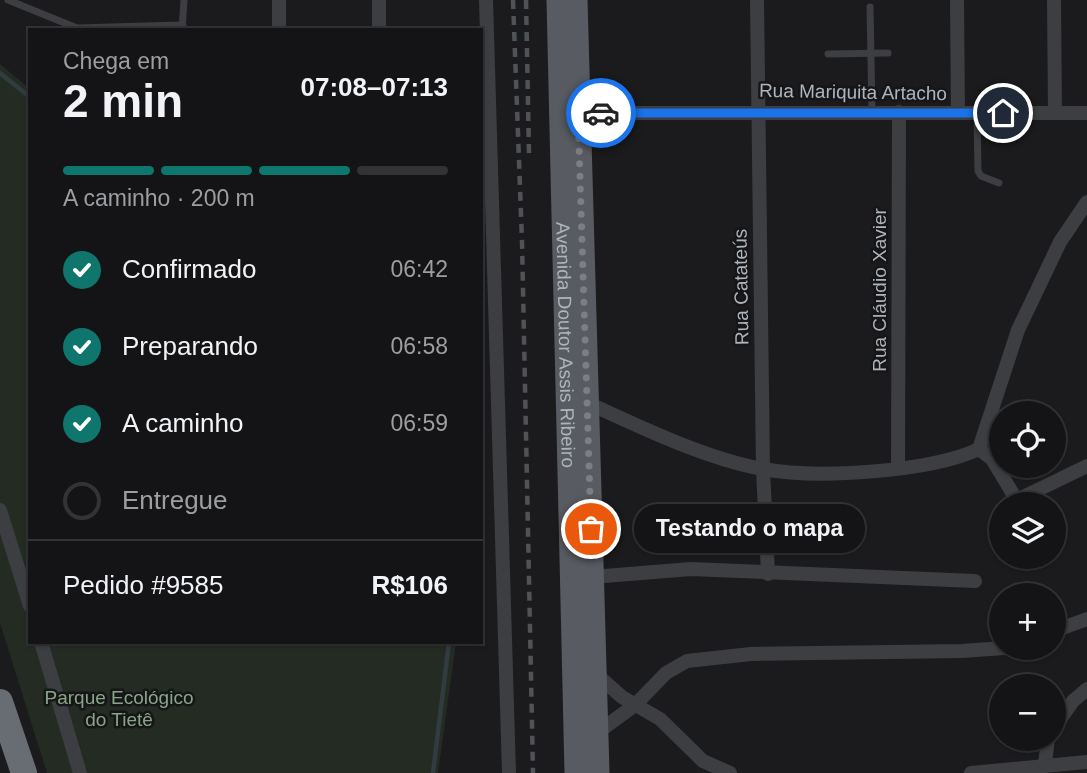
<!DOCTYPE html>
<html lang="pt">
<head>
<meta charset="utf-8">
<style>
  body { margin:0; font-family:Helvetica,sans-serif; background:#212123; color:#f1f3f6; height:100vh; display:flex; flex-direction:column; font-size:26px; white-space:nowrap }
  * { box-sizing:border-box; margin:0 }
  p { font-size:23px; color:#9d9ea1 }
  .icon { flex:none; width:38px; height:38px; fill:none; stroke:currentColor; stroke-width:2; stroke-linecap:round; stroke-linejoin:round }
  .map { position:relative; flex:1; overflow:hidden }
  .panel { position:absolute; left:28px; top:28px; width:455px; height:616px; display:flex; flex-direction:column; background:#141416; border-radius:0px; box-shadow:0 2px 5px #0004,0 0 0 2px #333335 }
  .panel>* { flex:none }
  .buttons { position:absolute; left:989px; top:401px; display:grid; gap:14px }
  .buttons a { display:grid; place-items:center; width:77px; height:77px; border-radius:50%; background:#141416; box-shadow:0 2px 5px #0004,0 0 0 2px #333335; font-size:35px }
  .pin { position:absolute; display:grid; place-items:center; width:60px; height:60px; color:#fff; margin:-30px; border:4px solid #fff; border-radius:50%; box-shadow:0 2px 7px #0007 }
  .courier { position:absolute; display:grid; place-items:center; width:70px; height:70px; margin:-35px; border:5px solid #1a73e8; border-radius:50%; background:#fff; color:#222; box-shadow:0 2px 9px #0007 }
  .bubble { position:absolute; height:49px; border-radius:24px; background:#141416; box-shadow:0 2px 5px #0004,0 0 0 2px #333335; font-size:23px; font-weight:700; line-height:49px; text-align:center }
  .overview em { font-style:normal; font-weight:700 }
  .overview div { display:flex; flex-direction:column-reverse }
  .overview { display:flex; align-items:center; justify-content:space-between; height:119px; padding:0 35px }
  h1 { font-size:46px; font-weight:700; line-height:52px }
  .bar { display:grid; grid-template-columns:repeat(4,1fr); gap:10px 7px; align-content:center; height:84px; padding:0 35px }
  .bar i { height:9px; border-radius:5px; background:#333335 }
  .bar .current { background:#0f766e }
  .bar p { grid-column:span 4 }
  .line { display:flex; align-items:center; gap:18px; padding:0 35px; border-top:2px solid #333335 }
  .line div { flex:1 }
  ol { padding:0 35px; list-style:none }
  li { display:flex; align-items:center; gap:21px; height:77px }
  li p { margin-inline-start:auto }
  li .icon { padding:7px; border-radius:50%; background:#0f766e; color:#fff; stroke-width:4 }
  li:last-child { color:#9d9ea1 }
  li i { width:38px; height:38px; border:4px solid #333335; border-radius:50% }
  .map>svg:first-child { display:block }
</style>
</head>
<body>
<div class="map">
<svg width="1087" height="773" viewBox="0 0 1087 773">
  <rect width="100%" height="100%" fill="#1b1b1d"/>
  <path fill="#232b23" d="M0,64L30,89V642H456L438,773H47L0,623Z"/>
  <g fill="none" stroke-linecap="round" stroke-linejoin="round">
    <g stroke="#313c41" stroke-width="4.5">
      <path d="M0,73L30,97"/>
      <path d="M433,773L449,642"/>
    </g>
    <g stroke="#3c3e42" stroke-width="7">
      <path d="M8,0L77,28L183,25"/>
      <path d="M870,7L872,112"/>
      <path d="M182,30L184,0"/>
      <path d="M828,54L888,53"/>
      <path d="M977,113L978,171L981,176L999,183"/>
    </g>
    <g stroke="#3c3e42" stroke-width="14">
      <path d="M486,0L509,773"/>
      <path d="M757,0L763,469L768,574"/>
      <path d="M957,0L958,113"/>
      <path d="M1054,0L1055,112"/>
      <path d="M279,30V0"/>
      <path d="M379,30V0"/>
      <path d="M578,113H1087"/>
      <path d="M588,403C640,427 707,459 763,469C817,479 930,472 979,449L1018,330L1060,242L1087,202"/>
      <path d="M979,449L992,459L1019,504"/>
      <path d="M898,468L899,112"/>
      <path d="M1017,500L1087,466"/>
      <path d="M0,510L30,606"/>
      <path d="M592,577L691,569L975,581"/>
      <path d="M1054,631L1087,619"/>
      <path d="M41,642L80,773"/>
      <path d="M596,674L622,697L660,719L703,761L730,773"/>
      <path d="M1054,728L1073,701L1087,689"/>
      <path d="M598,732L635,705L666,673L687,661L751,654L962,651L1004,648"/>
      <path d="M1045,764L1048,738"/>
      <path d="M971,773L1087,762"/>
    </g>
    <g stroke="#585b61" stroke-width="23">
      <path id="s1" d="M558,0L576,773"/>
      <path d="M576,0L598,773"/>
    </g>
    <path stroke="#686c73" stroke-width="26" d="M0,702L24,773"/>
    <g stroke="#4f5257" stroke-width="4.5" stroke-dasharray="9 7" stroke-linecap="butt">
      <path d="M513,0L522,241L533,773"/>
      <path d="M526,0L529,154"/>
    </g>
  </g>
  <g fill="none" stroke-linecap="round" stroke-linejoin="round">
    <path stroke="#7b7e84" stroke-width="7" stroke-dasharray="0 12.6" d="M591,529L578,113H601"/>
    <path stroke="#1a73e8" stroke-width="9" d="M601,113H1003"/>
  </g>
  <g text-anchor="middle" dominant-baseline="central" stroke-width="5" stroke-linejoin="round" paint-order="stroke">
    <g font-size="19" fill="#aeb4bc" stroke="#161618">
      <text transform="translate(853 92) rotate(1)">Rua Mariquita Artacho</text>
      <text transform="translate(741 287) rotate(-91)">Rua Catateús</text>
      <text transform="translate(879 290) rotate(-90)">Rua Cláudio Xavier</text>
      <text stroke="none"><textPath href="#s1" startOffset="345">Avenida Doutor Assis Ribeiro</textPath></text>
    </g>
    <g font-size="19" fill="#88a686" stroke="#161618">
      <text x="119" y="697">Parque Ecológico<tspan x="119" dy="22">do Tietê</tspan></text>
    </g>
  </g>
</svg>
<div class="buttons">
<a><svg class="icon" aria-label="locate" viewBox="0 0 24 24"><circle cx="12" cy="12" r="6"/><path d="M12 2v4M12 18v4M2 12h4M18 12h4"/></svg></a>
<a><svg class="icon" aria-label="layers" viewBox="0 0 24 24"><path d="M12 4l9 5-9 5-9-5zM3 14l9 5 9-5"/></svg></a>
<a>+</a>
<a>−</a>
</div>
<div class="pin" style="left:591px;top:529px;background:#ea580c"><svg class="icon" aria-label="bag" viewBox="0 0 24 24"><path d="M5 8h14l-1 12H6zM9 8a3 3 0 0 1 6 0"/></svg></div>
<div class="pin" style="left:1003px;top:113px;background:#1f2937"><svg class="icon" aria-label="home" viewBox="0 0 24 24"><path d="M3 11l9-7 9 7M6 9v11h12V9"/></svg></div>
<div class="courier" style="left:601px;top:113px"><svg class="icon" aria-label="car" viewBox="0 0 24 24"><path d="M5 17H2v-5l4-1 3-4h7l3 4 3 1v5h-3M9 17h6M6 11h13"/><circle cx="7" cy="17" r="2"/><circle cx="17" cy="17" r="2"/></svg></div>
<div class="bubble" style="left:634px;top:504px;width:231px">Testando o mapa</div>
<section class="panel">
<div class="overview"><div><h1>2 min</h1><p>Chega em</p></div><em>07:08–07:13</em></div>
<div class="bar"><i class="current"></i><i class="current"></i><i class="current"></i><i></i><p>A caminho · 200 m</p></div>
<ol>
<li><svg class="icon" aria-label="check" viewBox="0 0 24 24"><path d="M5 12l5 5 9-10"/></svg>Confirmado<p>06:42</p></li>
<li><svg class="icon" aria-label="check" viewBox="0 0 24 24"><path d="M5 12l5 5 9-10"/></svg>Preparando<p>06:58</p></li>
<li><svg class="icon" aria-label="check" viewBox="0 0 24 24"><path d="M5 12l5 5 9-10"/></svg>A caminho<p>06:59</p></li>
<li><i></i>Entregue</li>
</ol>
<div class="line" style="height:91px"><div>Pedido #9585</div><b>R$106</b></div>
</section>
</div>
</body>
</html>
